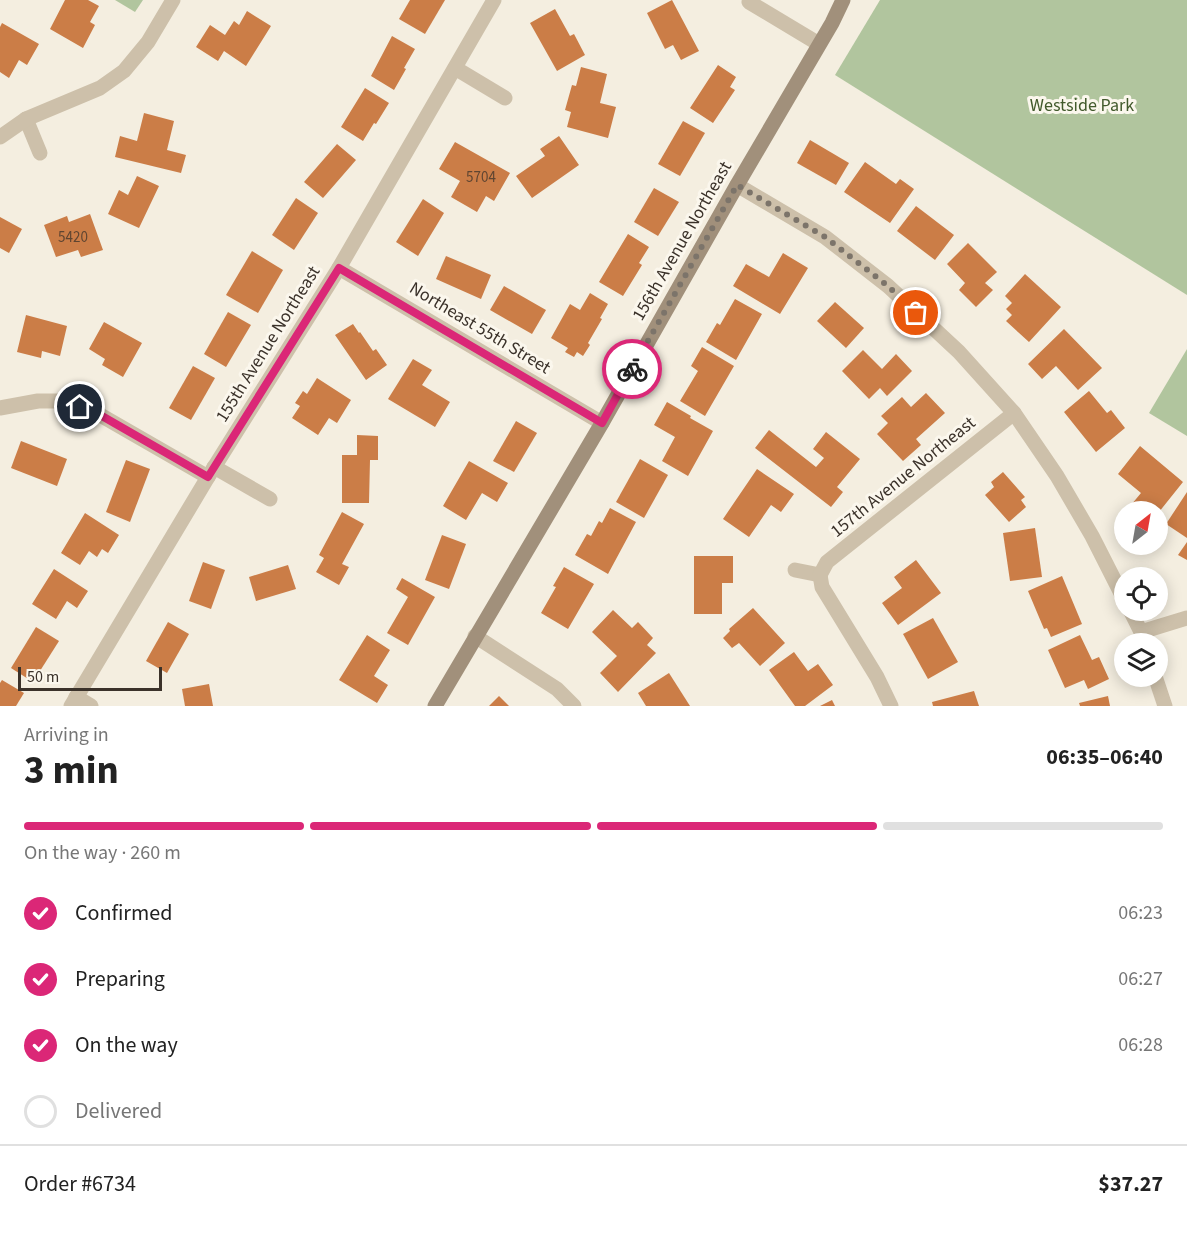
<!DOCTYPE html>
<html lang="en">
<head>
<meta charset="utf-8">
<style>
  body { margin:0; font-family:"Source Sans 3",sans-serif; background:#f6f6f6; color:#222; height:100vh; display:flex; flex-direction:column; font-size:22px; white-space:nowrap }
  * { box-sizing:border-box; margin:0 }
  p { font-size:20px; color:#767676 }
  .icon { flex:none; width:33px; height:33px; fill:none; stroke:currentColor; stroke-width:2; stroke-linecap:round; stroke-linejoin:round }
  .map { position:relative; height:706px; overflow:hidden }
  .details { display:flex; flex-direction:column; background:#fff; flex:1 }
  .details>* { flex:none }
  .needle { width:39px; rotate:31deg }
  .buttons { position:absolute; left:1114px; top:501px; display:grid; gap:12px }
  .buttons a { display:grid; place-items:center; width:54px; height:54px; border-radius:50%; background:#fff; box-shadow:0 3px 15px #0003; font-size:30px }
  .scale { position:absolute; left:18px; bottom:15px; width:144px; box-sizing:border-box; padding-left:6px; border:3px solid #3b322a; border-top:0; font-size:16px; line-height:21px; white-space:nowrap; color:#3b322a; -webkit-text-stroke:4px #fbf7ed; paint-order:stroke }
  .pin { position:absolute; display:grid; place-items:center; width:51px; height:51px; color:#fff; margin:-26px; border:3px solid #fff; border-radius:50%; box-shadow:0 2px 6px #0007 }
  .courier { position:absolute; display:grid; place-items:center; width:60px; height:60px; margin:-30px; border:4px solid #db2777; border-radius:50%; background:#fff; color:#222; box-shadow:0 2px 8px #0007 }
  .headline em { font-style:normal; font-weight:700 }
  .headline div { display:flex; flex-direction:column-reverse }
  .headline { display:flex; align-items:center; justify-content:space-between; height:102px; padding:0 24px }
  h1 { font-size:39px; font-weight:700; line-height:45px }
  .bar { display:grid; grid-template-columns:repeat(4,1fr); gap:9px 6px; align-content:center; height:72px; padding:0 24px }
  .bar i { height:8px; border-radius:4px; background:#e0e0e0 }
  .bar .current { background:#db2777 }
  .bar p { grid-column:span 4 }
  .line { display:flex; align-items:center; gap:15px; padding:0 24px; border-top:2px solid #e0e0e0 }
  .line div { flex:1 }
  ol { padding:0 24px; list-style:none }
  li { display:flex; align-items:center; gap:18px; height:66px }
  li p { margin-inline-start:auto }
  li .icon { padding:6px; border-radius:50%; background:#db2777; color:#fff; stroke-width:4 }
  li:last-child { color:#767676 }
  li i { width:33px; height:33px; border:3px solid #e0e0e0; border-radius:50% }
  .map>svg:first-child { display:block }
</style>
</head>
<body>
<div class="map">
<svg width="1187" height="706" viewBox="0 0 1187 706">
  <rect width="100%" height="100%" fill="#f4eee0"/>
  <g fill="#b1c59e">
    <path d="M115,0H143L135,12Z"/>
    <path d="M880,0H1187V295L835,75Z"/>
    <path d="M1187,349V436L1149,413Z"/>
  </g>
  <g fill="#cb7d47">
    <path d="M65,0H88L99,6L90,22L95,25L83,48L50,29Z"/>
    <path d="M410,0H445L425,34L399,19Z"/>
    <path d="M672,0L699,51L681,60L673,45L665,49L647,13Z"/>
    <path d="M555,9L570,36L574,34L585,55L557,71L530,23Z"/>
    <path d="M247,11L271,26L246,66L224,51L218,61L196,47L210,25L225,35L234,21L239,25Z"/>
    <path d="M2,23L39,44L27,65L19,60L9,78L0,72V27Z"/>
    <path d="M392,36L415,49L404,68L406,69L394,90L371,76Z"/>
    <path d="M718,65L736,77L730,87L735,90L713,123L690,108Z"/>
    <path d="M581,67L607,74L600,103L616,107L608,138L567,127L571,112L565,110L572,85L576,86Z"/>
    <path d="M365,88L389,103L376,124L374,123L363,141L341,127Z"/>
    <path d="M144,113L174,121L167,150L186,155L181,173L115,157L120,136L137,141Z"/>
    <path d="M683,121L705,133L680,176L658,164Z"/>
    <path d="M559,136L579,165L532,198L516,176L545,156L540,149Z"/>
    <path d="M810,140L849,163L836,185L797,163Z"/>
    <path d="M455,142L510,173L494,201L486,196L477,212L451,197L460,181L439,169Z"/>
    <path d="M337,144L356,160L323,198L304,182Z"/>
    <path d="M865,162L896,184L900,179L914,189L890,223L844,192Z"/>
    <path d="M137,176L159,186L139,228L108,214L119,190L128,195Z"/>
    <path d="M654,188L679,202L658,236L634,222Z"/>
    <path d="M296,198L318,213L294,250L272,235Z"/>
    <path d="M423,199L444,213L418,256L396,242Z"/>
    <path d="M916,206L954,235L935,260L897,231Z"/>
    <path d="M90,214L103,250L81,257L78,250L56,257L44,225L67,216L69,222Z"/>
    <path d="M0,217L22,229L9,253L0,248Z"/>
    <path d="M628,234L649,247L639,263L642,265L623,296L599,282Z"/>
    <path d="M968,243L997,272L985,283L993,290L976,307L959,290L965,283L947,264Z"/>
    <path d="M252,251L283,270L258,313L226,295Z"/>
    <path d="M783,253L808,268L780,314L733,286L746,264L769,277Z"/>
    <path d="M446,256L491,275L481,299L436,279Z"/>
    <path d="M1025,274L1061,307L1029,342L1006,321L1012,315L1006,309L1012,303L1005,296Z"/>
    <path d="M504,286L546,310L532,334L490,310Z"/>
    <path d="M590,293L608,304L600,318L602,319L588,343L590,345L583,356L577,352L574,357L565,352L568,348L551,338L570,304L580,310Z"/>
    <path d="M735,299L762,314L736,360L706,342L717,323L720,325Z"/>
    <path d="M835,302L864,328L846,348L817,321Z"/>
    <path d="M228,312L251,325L226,367L204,354Z"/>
    <path d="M26,315L67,326L60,356L42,351L41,358L17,352Z"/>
    <path d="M104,322L142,343L123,377L102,365L105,359L89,349Z"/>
    <path d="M353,324L359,333L360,332L373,351L376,349L387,365L366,380L335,335Z"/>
    <path d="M1064,329L1102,368L1078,390L1056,366L1042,379L1028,364Z"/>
    <path d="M702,347L734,366L705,416L680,401L698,371L691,366Z"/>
    <path d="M863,350L882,369L896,354L912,371L887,396L880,388L869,399L842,371Z"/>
    <path d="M413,359L432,370L422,385L450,402L435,427L388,399Z"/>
    <path d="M193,366L215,378L191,420L169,408Z"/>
    <path d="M317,378L351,400L337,423L329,418L318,435L292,418L300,406L295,403L303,391L307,394Z"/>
    <path d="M1089,391L1107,413L1111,410L1125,428L1096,452L1064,412Z"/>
    <path d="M926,393L945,413L916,439L921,445L903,461L877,434L888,423L881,416L902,397L911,407Z"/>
    <path d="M667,402L691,416L690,418L713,431L688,476L662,461L675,437L654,425Z"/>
    <path d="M516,421L537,433L514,472L493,461Z"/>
    <path d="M769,430L816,467L824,458L813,449L826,432L860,459L837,487L843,492L831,507L755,448Z"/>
    <path d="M357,435L378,436V460H370L369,503H342V455H357Z"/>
    <path d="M21,441L67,459L57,486L11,468Z"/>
    <path d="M1140,446L1183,482L1159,512H1139L1131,505L1141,493L1118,474Z"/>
    <path d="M640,459L668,475L644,518L616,502Z"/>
    <path d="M126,460L150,469L130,522L106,512Z"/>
    <path d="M469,461L508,483L497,502L482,493L466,520L443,506Z"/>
    <path d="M757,469L794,494L781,512L771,505L749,537L723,519Z"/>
    <path d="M1003,472L1025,497L1021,500L1026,507L1009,522L985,495L994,487L991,482Z"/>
    <path d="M1187,492V538L1166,524Z"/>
    <path d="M610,508L636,522L608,574L575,555L587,534L591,536L599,521L602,523Z"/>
    <path d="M342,512L364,524L342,564L349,567L339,585L316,572L324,558L319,555Z"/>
    <path d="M85,513L119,535L108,553L102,549L97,557L89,551L80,565L61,553Z"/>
    <path d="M1035,528L1042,577L1010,581L1003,533Z"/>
    <path d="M442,535L466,544L449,589L425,580Z"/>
    <path d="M1187,542V560L1178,555Z"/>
    <path d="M694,556H733V583H722V614H694Z"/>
    <path d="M916,560L941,593L898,625L882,603L902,588L894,577Z"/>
    <path d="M203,562L225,570L211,609L189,601Z"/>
    <path d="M288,565L296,589L256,601L249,577Z"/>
    <path d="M564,567L594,584L568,629L541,613L556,587L553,586Z"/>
    <path d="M54,569L88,591L77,608L67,601L56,619L32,604Z"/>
    <path d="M1062,576L1082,624L1051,637L1047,628L1044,629L1028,591Z"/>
    <path d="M402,578L435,597L408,645L387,633L408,597L396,589Z"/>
    <path d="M753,608L785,643L760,666L739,643L732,648L723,638L730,631L729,629Z"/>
    <path d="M613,610L632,628L638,622L653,638L647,645L656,653L618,692L600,673L617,656L592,632Z"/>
    <path d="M933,618L958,662L928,679L903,634Z"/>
    <path d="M168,622L189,634L167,673L146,661Z"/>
    <path d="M36,627L59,641L33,682L11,668Z"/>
    <path d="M367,635L390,650L374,676L388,685L377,703L339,680Z"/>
    <path d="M1080,635L1092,660L1099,657L1109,679L1088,689L1084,680L1065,688L1048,650Z"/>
    <path d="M794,652L808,671L818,664L833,685L805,706H795L769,670Z"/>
    <path d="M669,673L690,706H646L638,693Z"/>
    <path d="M2,680L24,693L16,706H0V683Z"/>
    <path d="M209,684L213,706H185L182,689Z"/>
    <path d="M974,691L979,706H933L932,702Z"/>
    <path d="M499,696L509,706H489Z"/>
    <path d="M1108,696L1110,706H1080L1079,703Z"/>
    <path d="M832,700L835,706H820Z"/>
  </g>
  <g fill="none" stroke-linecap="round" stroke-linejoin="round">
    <g stroke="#cdc0aa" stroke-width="15">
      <path d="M749,2L819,44"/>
      <path d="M455,68L505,98"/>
      <path d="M26,119L40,153"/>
      <path d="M0,137L26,119L100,88L124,71L148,42L173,0"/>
      <path d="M737,185L825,237L888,286L959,352L1014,413L1057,476L1092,536L1125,601"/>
      <path d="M339,268L602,423"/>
      <path d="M0,408L38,401H64L95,412L208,477"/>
      <path d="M214,467L270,499"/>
      <path d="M795,570L820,575"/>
      <path d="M820,575L827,562L1014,413"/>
      <path d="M820,575L822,587L877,677L891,706"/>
      <path d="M1130,610L1141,632L1187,618"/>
      <path d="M475,636L557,689L574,706"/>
      <path d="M1155,676L1165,706"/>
      <path d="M76,697L91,706"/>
      <path d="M71,706L208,477L339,268L494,0"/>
    </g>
    <path stroke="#a1907b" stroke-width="15" d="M435,706L602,423L737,185L832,23L843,0"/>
  </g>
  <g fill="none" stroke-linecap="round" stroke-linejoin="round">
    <path stroke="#7c746a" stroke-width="6" stroke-dasharray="0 10.8" d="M632,369L737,185L825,237L888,286L916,313"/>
    <path stroke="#db2777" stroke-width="8" d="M80,407L95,412L208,477L339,268L602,423L632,369"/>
  </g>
  <g text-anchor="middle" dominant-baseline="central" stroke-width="6" stroke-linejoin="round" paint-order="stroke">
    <g font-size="15" fill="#5f4531">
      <text x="481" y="177">5704</text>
      <text x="73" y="237">5420</text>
    </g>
    <g font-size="18" fill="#425a2c" stroke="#fbf7ed">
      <text x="1082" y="105">Westside Park</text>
    </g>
    <g font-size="18" fill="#3b322a" stroke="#fbf7ed">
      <text transform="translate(682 241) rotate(-60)">156th Avenue Northeast</text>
      <text transform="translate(480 328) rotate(31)">Northeast 55th Street</text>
      <text transform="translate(268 344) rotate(-58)">155th Avenue Northeast</text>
      <text transform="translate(903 477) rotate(-39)">157th Avenue Northeast</text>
    </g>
  </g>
</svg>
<div class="buttons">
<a><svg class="needle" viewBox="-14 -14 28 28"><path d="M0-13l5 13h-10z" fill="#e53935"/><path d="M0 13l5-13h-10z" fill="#767676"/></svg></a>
<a><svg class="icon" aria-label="locate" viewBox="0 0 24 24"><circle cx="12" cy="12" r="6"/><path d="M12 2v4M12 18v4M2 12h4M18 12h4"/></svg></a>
<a><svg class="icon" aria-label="layers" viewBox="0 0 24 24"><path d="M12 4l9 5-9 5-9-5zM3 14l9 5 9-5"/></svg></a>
</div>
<div class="scale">50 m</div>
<div class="pin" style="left:916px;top:313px;background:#ea580c"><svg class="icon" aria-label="bag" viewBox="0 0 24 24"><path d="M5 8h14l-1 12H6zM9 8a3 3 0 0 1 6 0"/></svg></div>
<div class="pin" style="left:80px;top:407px;background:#1f2937"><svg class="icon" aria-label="home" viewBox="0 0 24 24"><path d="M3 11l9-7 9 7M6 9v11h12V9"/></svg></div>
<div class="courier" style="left:632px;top:369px"><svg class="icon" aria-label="bike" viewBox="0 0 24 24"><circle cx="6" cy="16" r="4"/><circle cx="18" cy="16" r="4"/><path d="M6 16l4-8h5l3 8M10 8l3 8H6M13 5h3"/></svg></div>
</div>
<section class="details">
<div class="headline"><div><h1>3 min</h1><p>Arriving in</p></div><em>06:35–06:40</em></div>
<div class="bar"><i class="current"></i><i class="current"></i><i class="current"></i><i></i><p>On the way · 260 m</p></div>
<ol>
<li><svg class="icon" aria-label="check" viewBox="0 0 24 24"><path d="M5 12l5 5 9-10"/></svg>Confirmed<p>06:23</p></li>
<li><svg class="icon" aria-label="check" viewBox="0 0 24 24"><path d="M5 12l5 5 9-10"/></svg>Preparing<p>06:27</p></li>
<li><svg class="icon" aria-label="check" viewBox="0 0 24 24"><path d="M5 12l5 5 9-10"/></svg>On the way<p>06:28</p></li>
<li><i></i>Delivered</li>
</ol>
<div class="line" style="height:78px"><div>Order #6734</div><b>$37.27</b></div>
</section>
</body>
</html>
